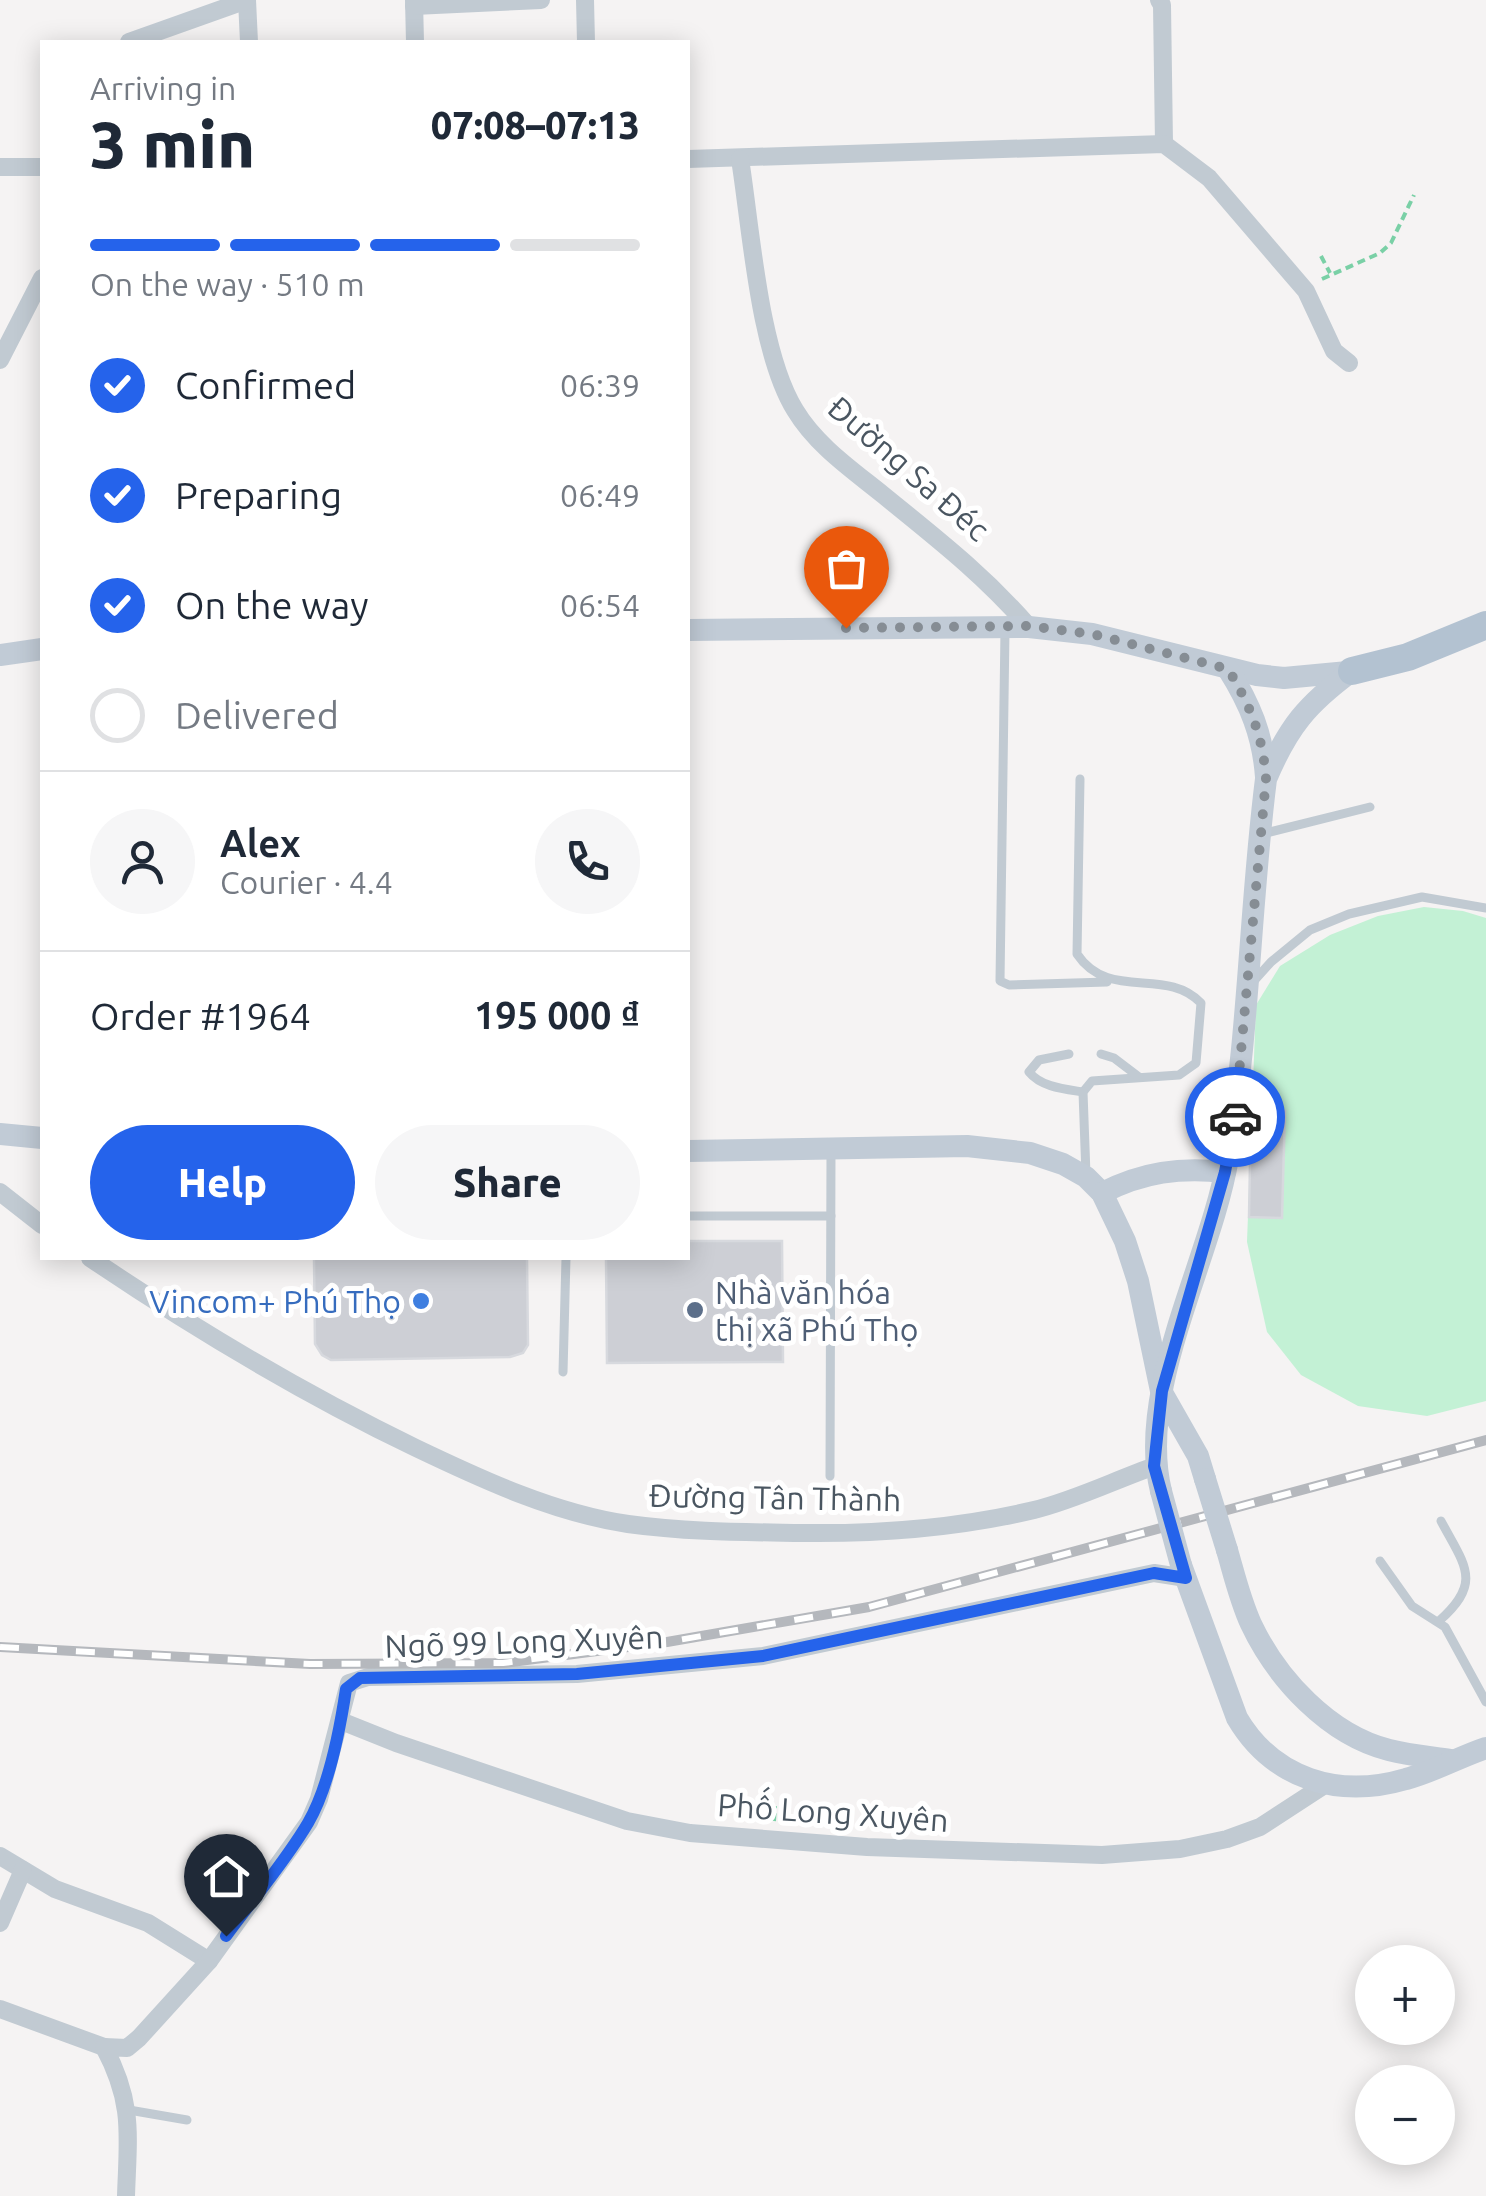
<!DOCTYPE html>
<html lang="en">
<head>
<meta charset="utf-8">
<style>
  body { margin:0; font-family:Ubuntu,sans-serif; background:#f6f6f7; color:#1f2937; height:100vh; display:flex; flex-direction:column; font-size:38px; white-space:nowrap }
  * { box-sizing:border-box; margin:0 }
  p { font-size:32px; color:#747a83 }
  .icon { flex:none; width:55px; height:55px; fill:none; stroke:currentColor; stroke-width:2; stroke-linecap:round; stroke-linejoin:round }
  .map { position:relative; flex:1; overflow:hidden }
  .panel { position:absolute; left:40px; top:40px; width:650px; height:1220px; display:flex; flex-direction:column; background:#fff; border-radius:0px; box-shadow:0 5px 25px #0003 }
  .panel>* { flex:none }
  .fabs { position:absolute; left:1355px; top:1945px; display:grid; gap:20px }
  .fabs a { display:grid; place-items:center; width:100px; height:100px; border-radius:50%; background:#fff; box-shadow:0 5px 25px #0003; font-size:50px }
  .pin { position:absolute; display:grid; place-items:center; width:85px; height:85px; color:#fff; margin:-102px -42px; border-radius:50% 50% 50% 0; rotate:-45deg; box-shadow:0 0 10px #0007 }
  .pin .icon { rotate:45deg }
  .courier { position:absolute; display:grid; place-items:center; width:100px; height:100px; margin:-50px; border:8px solid #2563eb; border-radius:50%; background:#fff; color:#222; box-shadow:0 2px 12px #0007 }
  .summary em { font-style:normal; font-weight:800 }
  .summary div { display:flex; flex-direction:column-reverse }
  .summary { display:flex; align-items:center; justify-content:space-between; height:170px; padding:0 50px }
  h1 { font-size:65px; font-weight:800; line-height:75px }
  .bar { display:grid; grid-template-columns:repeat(4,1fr); gap:15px 10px; align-content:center; height:120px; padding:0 50px }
  .bar i { height:12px; border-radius:8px; background:#e0e1e3 }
  .bar .selected { background:#2563eb }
  .bar p { grid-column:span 4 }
  .line { display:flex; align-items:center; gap:25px; padding:0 50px; border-top:2px solid #e0e1e3 }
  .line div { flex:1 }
  .round { display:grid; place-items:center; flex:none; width:105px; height:105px; border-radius:52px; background:#f6f6f7 }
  ol { padding:0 50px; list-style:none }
  li { display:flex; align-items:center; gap:30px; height:110px }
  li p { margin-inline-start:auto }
  li .icon { padding:10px; border-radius:50%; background:#2563eb; color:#fff; stroke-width:4 }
  li:last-child { color:#747a83 }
  li i { width:55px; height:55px; border:5px solid #e0e1e3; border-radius:50% }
  .cta { display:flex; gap:20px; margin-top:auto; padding:20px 50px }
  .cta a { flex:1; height:115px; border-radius:60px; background:#2563eb; color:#fff; font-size:40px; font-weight:800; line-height:115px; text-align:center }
  .cta a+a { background:#f6f6f7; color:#1f2937 }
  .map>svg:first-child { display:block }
</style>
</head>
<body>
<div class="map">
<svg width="1486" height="2196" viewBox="0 0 1486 2196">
  <rect width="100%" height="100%" fill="#f5f3f3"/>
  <path fill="#c3f1d5" d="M1424,907L1463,911L1486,918V1401L1427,1416L1358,1406L1301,1375L1267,1332L1247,1242L1256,1005L1280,966L1330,935L1378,916Z"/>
  <g fill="#cdcfd5" stroke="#d7d9de" stroke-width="2.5">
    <path d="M1251,1110L1285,1111L1282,1218L1249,1217Z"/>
    <path d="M688,1241H782L783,1362L607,1363L606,1258H688Z"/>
    <path d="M314,1258H527L528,1345L523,1353L510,1357L331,1360L322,1355L315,1344Z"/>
  </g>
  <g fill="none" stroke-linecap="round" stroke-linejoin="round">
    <g stroke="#7ad0a6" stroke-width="4" stroke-dasharray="8 5" stroke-linecap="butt">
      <path d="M1321,256L1330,273"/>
      <path d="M1322,279L1380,253L1391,243L1414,195"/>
      <path d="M774,1821L775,1806"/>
    </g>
    <g stroke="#c1cad2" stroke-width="9">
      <path d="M1005,630L1000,981L1009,985L1107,982"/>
      <path d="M1080,779L1077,954C1109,1002 1166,966 1201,1003L1196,1063L1179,1075L1092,1081L1083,1092L1086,1175"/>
      <path d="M1262,834L1370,807"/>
      <path d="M1252,983L1271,962L1310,930L1349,914L1422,897L1486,908"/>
      <path d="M1069,1054L1039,1060L1029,1072C1041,1087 1064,1089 1083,1092"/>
      <path d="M1101,1054L1114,1058L1139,1077"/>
      <path d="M688,1216H831"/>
      <path d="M563,1372L566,1258"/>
      <path d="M830,1476L831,1151"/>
      <path d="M1380,1561L1412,1606L1445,1627L1486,1702"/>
      <path d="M1439,1621C1483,1582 1465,1566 1441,1521"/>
      <path d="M129,2110L187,2120"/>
    </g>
    <g stroke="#c1cad2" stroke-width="18">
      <path d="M247,0L249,42"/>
      <path d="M414,0L415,42"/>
      <path d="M585,0L586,42"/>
      <path d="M1159,0L1162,5L1164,144"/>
      <path d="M414,6L541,0"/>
      <path d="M129,42L247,0"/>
      <path d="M688,159L1164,144L1209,178L1306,291L1334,351L1349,363"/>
      <path d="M740,159C751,228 759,352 795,410C816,445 851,469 882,494C936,538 983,574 1029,627"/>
      <path d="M0,167H42"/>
      <path d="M0,360L42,278"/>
      <path d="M0,1192L42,1225"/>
      <path d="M90,1258C195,1329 302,1393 416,1448C483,1480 554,1513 628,1524C686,1532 744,1532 802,1533C879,1534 958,1528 1034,1510C1075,1500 1115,1480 1155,1466"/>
      <path d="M341,1721L396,1743L627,1821L690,1833L867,1847L1102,1855L1180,1849L1227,1839L1260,1827L1323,1786"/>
      <path d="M0,1856L55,1889L148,1923L209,1961"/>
      <path d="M0,1923L23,1870"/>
      <path d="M0,2009L104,2047"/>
      <path d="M126,2196C128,2135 134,2103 104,2047L127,2048L139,2038L209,1961L309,1822L319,1799L349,1683L368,1677L577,1674L763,1656L1154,1573L1186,1578"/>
    </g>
    <g stroke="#c1cbd6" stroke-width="22">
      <path d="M688,630L1029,627L1092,634L1257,675L1284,678L1348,672"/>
      <path d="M0,655L42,649"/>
      <path d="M1228,669C1250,704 1263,735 1266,777"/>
      <path d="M0,1134L42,1138"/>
      <path d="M688,1151L967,1146L1030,1153L1063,1164L1086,1177L1102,1193L1125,1241L1138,1281L1161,1391L1198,1456L1205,1479"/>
      <path d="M1102,1193C1143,1172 1180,1167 1225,1172"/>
      <path d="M1161,1491C1136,1389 1211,1260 1228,1158C1249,1033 1250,905 1266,779C1288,727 1307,704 1352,671"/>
      <path d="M1227,1550C1234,1574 1240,1600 1251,1624C1277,1679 1329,1735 1389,1750C1409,1755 1430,1757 1450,1760"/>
      <path d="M1181,1565L1237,1718C1273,1779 1338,1799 1406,1779C1433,1772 1459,1757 1486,1748"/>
    </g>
    <path stroke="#b3c2d1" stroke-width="28" d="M1352,671L1408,657L1486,625"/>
    <defs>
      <path id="rail" d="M0,1647L310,1664L503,1663L667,1642L869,1607L1486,1440"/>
    </defs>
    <use href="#rail" stroke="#b5b8bd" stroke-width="10"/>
    <use href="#rail" stroke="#fff" stroke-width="6" stroke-dasharray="19" stroke-linecap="butt"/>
    <g stroke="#c1cbd6" stroke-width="22">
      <path d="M1205,1479L1227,1550"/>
      <path d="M1161,1491L1181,1565"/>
    </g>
  </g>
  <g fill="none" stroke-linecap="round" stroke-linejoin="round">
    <path stroke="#868d94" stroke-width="10" stroke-dasharray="0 18" d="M846,628L1029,626L1092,634L1228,669C1250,705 1263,736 1266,779L1235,1117"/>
    <path stroke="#2563eb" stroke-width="12" d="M226,1936C253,1899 285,1862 308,1823C329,1787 340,1729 346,1689L360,1678L577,1674L763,1656L1154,1573L1186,1578L1154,1466L1162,1391L1225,1172L1235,1117"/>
  </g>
  <circle fill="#3f7fe0" stroke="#fff" stroke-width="4" cx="421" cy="1301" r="10"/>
  <circle fill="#5c6f8a" stroke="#fff" stroke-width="4" cx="695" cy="1310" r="10"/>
  <g text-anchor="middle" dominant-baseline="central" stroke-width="10" stroke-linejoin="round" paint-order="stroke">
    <g font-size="32" fill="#4a5661" stroke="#fff">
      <text transform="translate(909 468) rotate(41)">Đường Sa Đéc</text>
      <text transform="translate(775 1497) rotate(1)">Đường Tân Thành</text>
      <text transform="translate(524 1641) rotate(-2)">Ngõ 99 Long Xuyên</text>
      <text transform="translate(833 1812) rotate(4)">Phố Long Xuyên</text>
    </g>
    <g font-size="32" fill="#4e5e75" stroke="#fff" text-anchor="start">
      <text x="715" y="1292">Nhà văn hóa<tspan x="715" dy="37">thị xã Phú Thọ</tspan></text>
    </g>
    <g font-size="32" fill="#366cbe" stroke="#fff" text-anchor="end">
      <text x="401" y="1301">Vincom+ Phú Thọ</text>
    </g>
  </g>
</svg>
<div class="fabs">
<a>+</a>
<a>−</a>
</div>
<div class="pin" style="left:846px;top:628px;background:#ea580c"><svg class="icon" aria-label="bag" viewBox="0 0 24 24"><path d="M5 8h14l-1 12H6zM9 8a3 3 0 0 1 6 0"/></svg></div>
<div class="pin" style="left:226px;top:1936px;background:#1f2937"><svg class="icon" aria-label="home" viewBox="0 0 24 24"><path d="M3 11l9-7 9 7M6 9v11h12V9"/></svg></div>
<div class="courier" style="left:1235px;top:1117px"><svg class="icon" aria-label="car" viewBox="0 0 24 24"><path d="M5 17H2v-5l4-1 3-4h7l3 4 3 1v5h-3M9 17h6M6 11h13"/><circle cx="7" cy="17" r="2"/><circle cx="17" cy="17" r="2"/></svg></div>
<section class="panel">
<div class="summary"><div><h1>3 min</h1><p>Arriving in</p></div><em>07:08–07:13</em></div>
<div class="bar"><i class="selected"></i><i class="selected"></i><i class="selected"></i><i></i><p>On the way · 510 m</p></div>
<ol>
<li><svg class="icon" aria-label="check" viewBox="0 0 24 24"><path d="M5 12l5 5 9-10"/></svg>Confirmed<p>06:39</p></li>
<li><svg class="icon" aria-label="check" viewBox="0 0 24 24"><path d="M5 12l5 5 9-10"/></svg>Preparing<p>06:49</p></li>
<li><svg class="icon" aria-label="check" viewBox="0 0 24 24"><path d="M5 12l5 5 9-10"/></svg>On the way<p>06:54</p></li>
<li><i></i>Delivered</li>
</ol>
<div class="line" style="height:180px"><a class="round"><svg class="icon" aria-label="person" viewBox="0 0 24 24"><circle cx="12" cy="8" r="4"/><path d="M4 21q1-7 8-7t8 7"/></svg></a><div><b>Alex</b><p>Courier · 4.4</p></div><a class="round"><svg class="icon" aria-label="phone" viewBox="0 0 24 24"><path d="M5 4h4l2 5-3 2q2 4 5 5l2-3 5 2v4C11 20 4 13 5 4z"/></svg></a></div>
<div class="line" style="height:130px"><div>Order #1964</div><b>195 000 ₫</b></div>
<div class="cta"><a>Help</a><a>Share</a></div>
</section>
</div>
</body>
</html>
